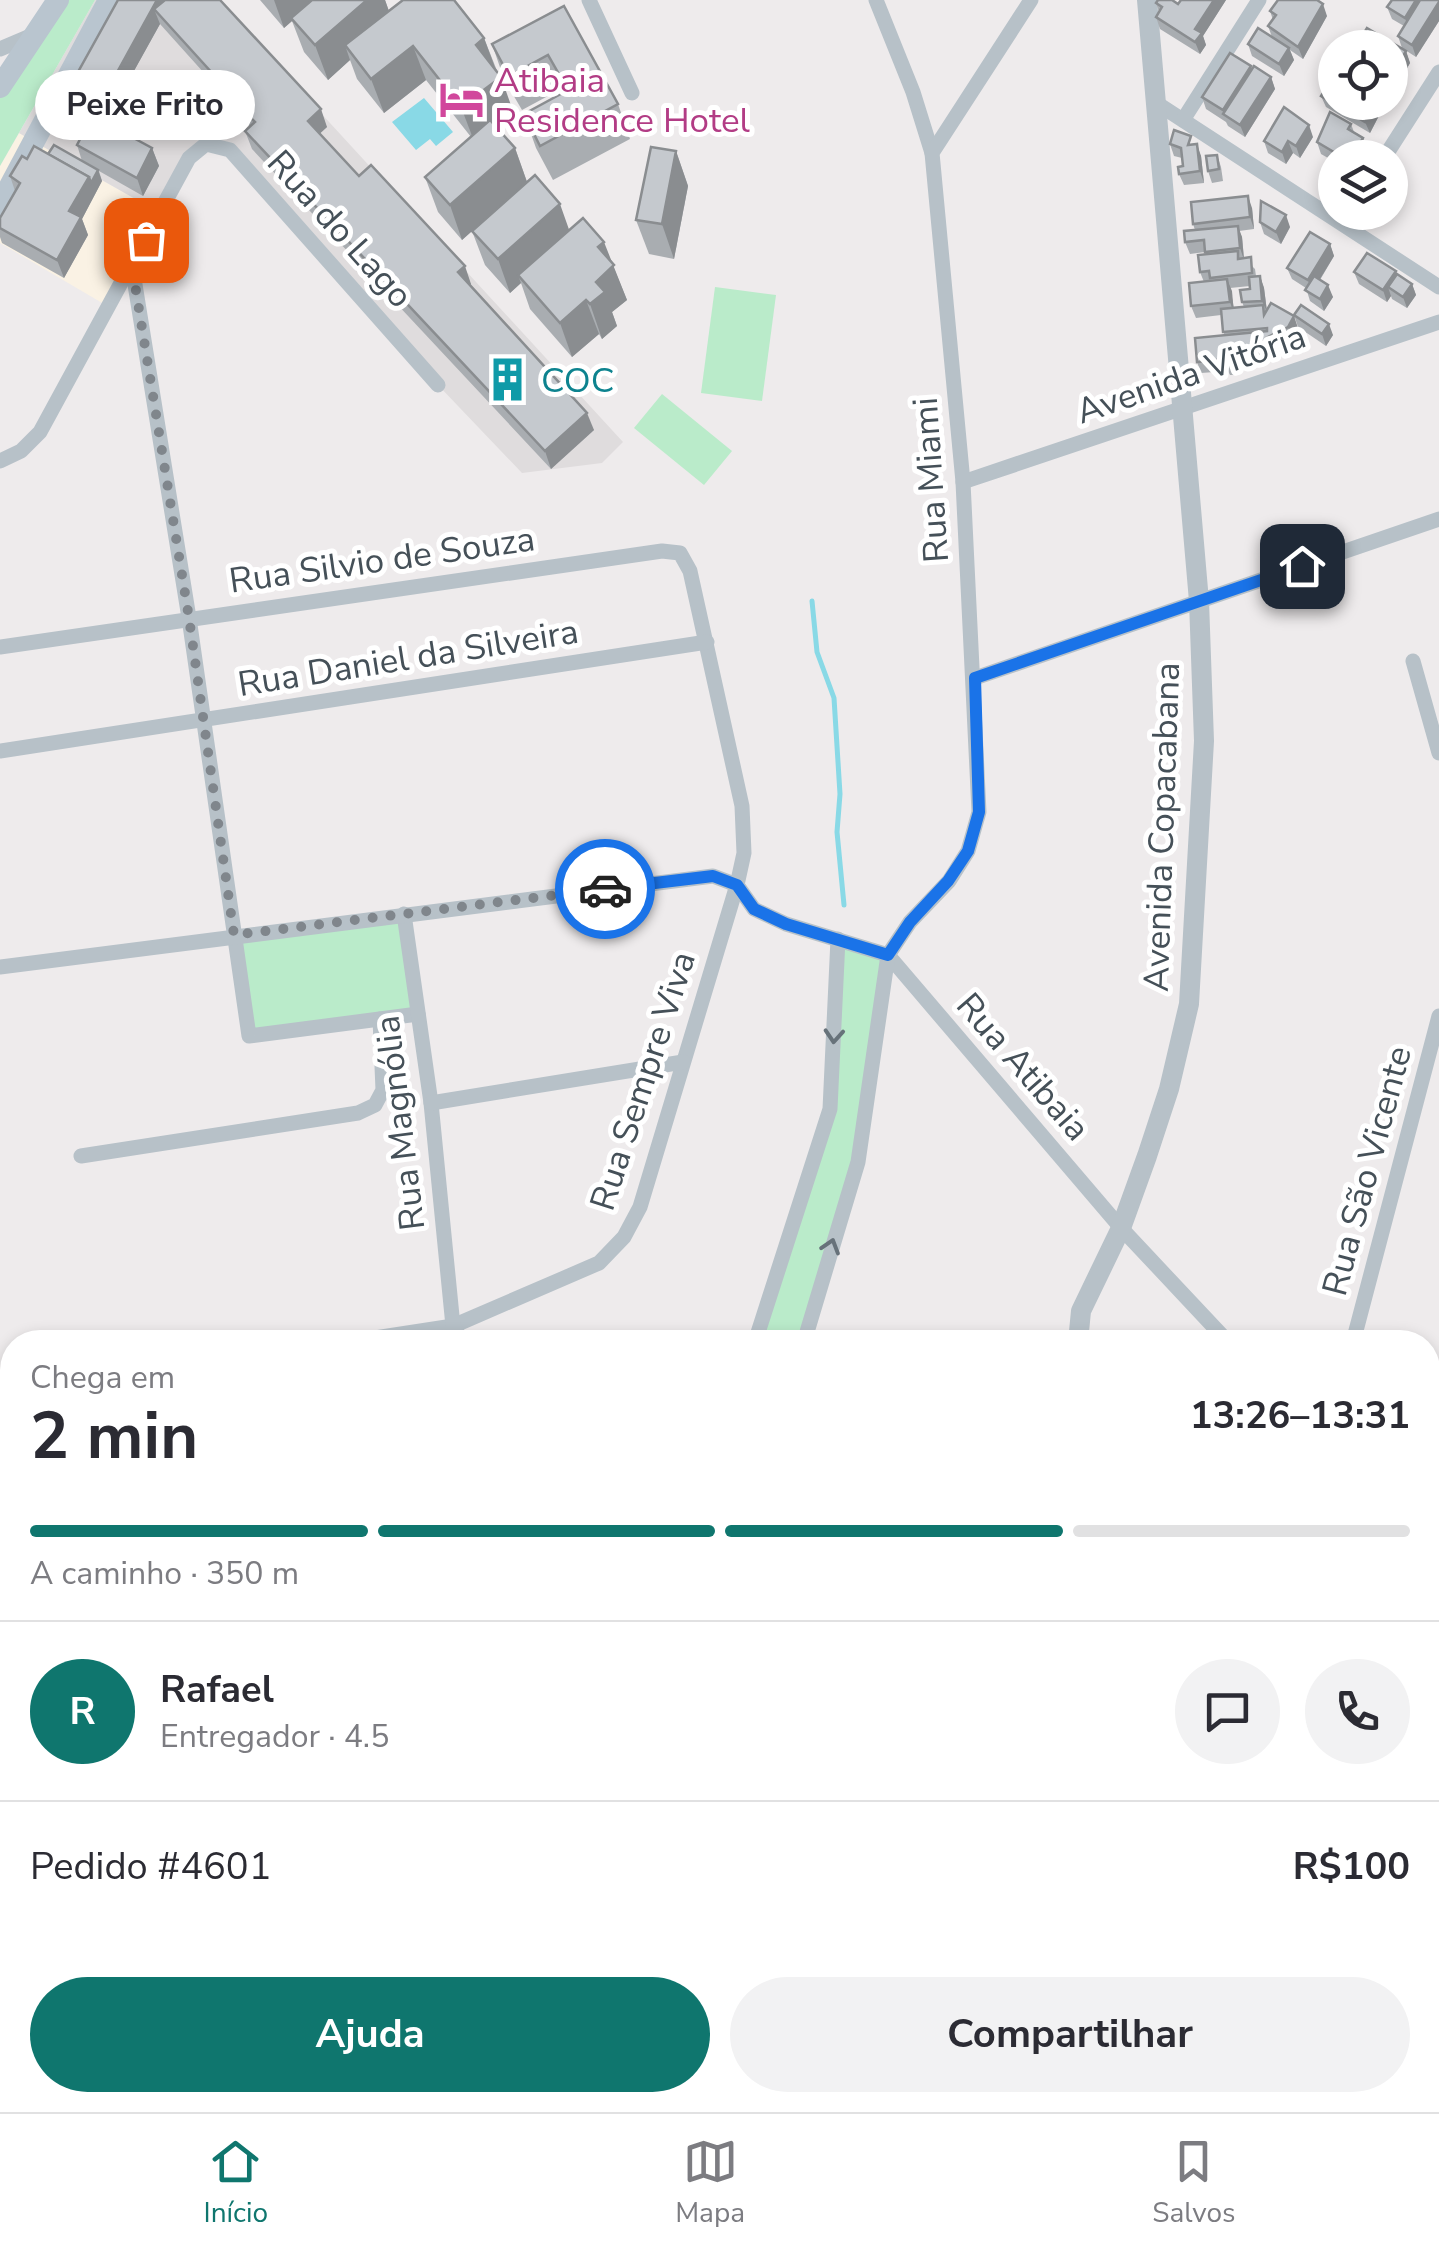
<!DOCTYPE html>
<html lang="pt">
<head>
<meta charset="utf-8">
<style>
  body { margin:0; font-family:"Nunito Sans",sans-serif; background:#f2f2f3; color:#2b2b33; height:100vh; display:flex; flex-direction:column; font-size:38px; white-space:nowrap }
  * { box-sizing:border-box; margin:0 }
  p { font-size:32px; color:#7c7c81 }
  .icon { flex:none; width:55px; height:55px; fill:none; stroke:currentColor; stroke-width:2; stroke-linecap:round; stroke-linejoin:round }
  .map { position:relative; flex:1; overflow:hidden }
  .panel { position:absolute; left:0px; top:1330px; width:1440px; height:782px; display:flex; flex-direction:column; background:#fff; border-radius:40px 40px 0 0; box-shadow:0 5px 15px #0003 }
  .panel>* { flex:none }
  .buttons { position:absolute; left:1318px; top:30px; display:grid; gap:20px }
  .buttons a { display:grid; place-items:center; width:90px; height:90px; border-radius:50%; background:#fff; box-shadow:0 5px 15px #0003; font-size:50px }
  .pin { position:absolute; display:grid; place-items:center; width:85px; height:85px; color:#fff; margin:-42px; border-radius:20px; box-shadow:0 5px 15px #0006 }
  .courier { position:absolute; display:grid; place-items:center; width:100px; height:100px; margin:-50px; border:8px solid #1a73e8; border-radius:50%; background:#fff; color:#222; box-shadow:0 2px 12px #0007 }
  .bubble { position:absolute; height:70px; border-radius:35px; background:#fff; box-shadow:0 5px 15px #0003; font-size:32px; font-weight:700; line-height:70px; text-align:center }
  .headline em { font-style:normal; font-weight:700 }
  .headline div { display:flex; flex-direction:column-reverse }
  .headline { display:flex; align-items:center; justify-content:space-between; height:170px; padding:0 30px }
  h1 { font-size:65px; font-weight:700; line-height:75px }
  .bar { display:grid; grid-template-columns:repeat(4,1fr); gap:15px 10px; align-content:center; height:120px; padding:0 30px }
  .bar i { height:12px; border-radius:8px; background:#e1e1e2 }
  .bar .current { background:#0f766e }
  .bar p { grid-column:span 4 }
  .line { display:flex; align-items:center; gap:25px; padding:0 30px; border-top:2px solid #e1e1e2 }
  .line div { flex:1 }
  .round { display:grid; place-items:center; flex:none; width:105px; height:105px; border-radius:52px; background:#f2f2f3 }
  .action { display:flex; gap:20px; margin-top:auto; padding:20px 30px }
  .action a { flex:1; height:115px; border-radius:60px; background:#0f766e; color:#fff; font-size:40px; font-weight:700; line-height:115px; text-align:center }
  .action a+a { background:#f2f2f3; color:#2b2b33 }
  .tab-bar { display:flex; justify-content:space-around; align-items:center; height:140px; border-top:2px solid #e1e1e2; background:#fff; font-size:28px; color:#7c7c81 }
  .tab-bar a { display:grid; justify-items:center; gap:5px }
  .tab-bar .current { color:#0f766e }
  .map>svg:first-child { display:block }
</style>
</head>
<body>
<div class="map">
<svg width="1439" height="2112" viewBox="0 0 1439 2112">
  <rect width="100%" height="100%" fill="#eeebec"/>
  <path fill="#faf2e4" d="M19,133L160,213L109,307L0,243V166Z"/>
  <path fill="#dfdcdd" d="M95,0H217L623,442L602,463L522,473L438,385L230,150L206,144L160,213L19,133Z"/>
  <g fill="#baebca">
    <path d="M51,0H95L0,166V77Z"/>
    <path d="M715,287L776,295L762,401L701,393Z"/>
    <path d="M662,394L732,451L704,485L634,428Z"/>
    <path d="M404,914L418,1014L249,1036L234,935Z"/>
    <path d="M838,939L888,955L858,1162L804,1342H755L830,1109Z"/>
    <path d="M695,2100H830V2112H696Z"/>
  </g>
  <path fill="#89d9e6" d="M424,98L453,132L436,146L430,139L416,150L392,122Z"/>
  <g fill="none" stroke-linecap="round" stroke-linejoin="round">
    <g stroke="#89d9e6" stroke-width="5">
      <path d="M812,601L817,652L834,698L840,794L837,832L844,905"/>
      <path d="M730,2100L733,2112"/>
    </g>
    <g stroke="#b7c1c8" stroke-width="15">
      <path d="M589,0L632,93"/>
      <path d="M876,0L913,92L932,153"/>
      <path d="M0,49L33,35"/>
      <path d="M1158,104L1439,287"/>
      <path d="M1183,120L1259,0"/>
      <path d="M1384,158L1439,72"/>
      <path d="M132,266L189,618L249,1036L418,1014"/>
      <path d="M0,461L21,451L40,432L189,158L206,144L230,150L438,385"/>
      <path d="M963,482L1439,322"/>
      <path d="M0,647L662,551L680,553L690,571L742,806L744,853L737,885L640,1207L624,1237L599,1263L453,1326L349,1342"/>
      <path d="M1413,661L1439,753"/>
      <path d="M975,678L1439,519"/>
      <path d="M0,751L707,642"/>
      <path d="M737,885L754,909L786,924L888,955L1121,1228L1228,1342"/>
      <path d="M404,914L431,1103L453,1326L463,1342"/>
      <path d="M0,967L713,876L737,885"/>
      <path d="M431,1103L683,1062"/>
      <path d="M81,1156L358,1113L375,1105L383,1090L380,1019"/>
      <path d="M755,1342L830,1109L838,939"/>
      <path d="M804,1342L858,1162L888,955L910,922L949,881L968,851L979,812L963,482L932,153L1031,0"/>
      <path d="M1353,1342L1439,1016"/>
      <path d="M0,1392L12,1391"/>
      <path d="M1428,1533L1439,1543"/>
      <path d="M0,1671L12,1669"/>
      <path d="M0,1940L12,1939"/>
      <path d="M161,2100L162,2112"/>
      <path d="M402,2100L404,2112"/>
      <path d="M695,2100L696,2112"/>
      <path d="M830,2100V2112"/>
      <path d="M1319,2100L1320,2112"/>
    </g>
    <g stroke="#b7c1c8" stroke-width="20">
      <path d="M1078,1342L1081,1311L1121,1228L1147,1156L1169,1089L1189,1004L1204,741L1199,601L1147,0"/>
      <path d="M1081,2100V2112"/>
    </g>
    <g stroke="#b9c5cf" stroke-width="22">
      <path d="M0,87L58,0"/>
      <path d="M0,205L109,0"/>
    </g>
  </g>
  <g fill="#a9adb1" fill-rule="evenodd">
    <path d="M118,0H220L327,127L319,134L359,176L471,284L469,285L594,430L551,469L252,149L245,131L250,127L236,112L232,102L231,103L160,24L105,123L152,148L159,166L143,196L99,171L102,181L82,219L88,235L64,278L2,243L0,237V218L15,191L10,176L27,159L48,154L82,161L77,145L82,135L65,126L58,108Z"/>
    <path d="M260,0H385L389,11L484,38L513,111L495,125L515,148L527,182L569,230L611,261L627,300L612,312L617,326L602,339L599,334L572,357L530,309L521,283L510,293L485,265L472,231L462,240L438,212L425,177L471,137L426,80L384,113L357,79L350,60L328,80L304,52L292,21L284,28Z"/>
    <path d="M1181,0H1226L1203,36L1206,45L1200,54L1160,29L1156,17L1159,12L1156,3L1178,4Z"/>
    <path d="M1439,0V21L1416,57L1402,48L1398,36L1404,26L1392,19L1387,7Z"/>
    <path d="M564,6L618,104L630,139L553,180L536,148L524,114L563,93L561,89L522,110L504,79L492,44Z"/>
    <path d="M1270,11L1327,16L1303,59L1290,50L1294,60L1284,76L1252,56L1248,44L1272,37L1268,26L1273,20Z"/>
    <path d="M1367,28L1406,51L1410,63L1399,82L1393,78L1395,84L1390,95V48H1356V46Z"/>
    <path d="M1252,69L1271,77L1275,89L1245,137L1228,126L1226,122L1206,109L1202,97Z"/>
    <path d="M1324,82L1386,102L1370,133L1326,107L1321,96L1326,88Z"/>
    <path d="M1351,124L1354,132L1367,150L1362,158H1335V162L1321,154L1317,142Z"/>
    <path d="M1313,137L1300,158L1293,153L1286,164L1268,153L1264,141Z"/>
    <path d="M1170,144H1194L1201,156L1204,183L1184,185L1179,174L1183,166L1182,158L1174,156Z"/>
    <path d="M676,151L688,186L674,259L649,254L636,220Z"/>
    <path d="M1217,155L1221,167L1223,181L1212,183L1208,171Z"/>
    <path d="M1252,208L1254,229L1239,231L1242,237L1244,258L1255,269L1256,276H1260L1264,288L1267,311L1298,328L1292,338L1270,350L1271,360L1237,363L1238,375H1230L1228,371L1201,373L1197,362L1224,335L1221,315L1196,318L1191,306L1204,282L1200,272L1206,254L1205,252L1190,254L1185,242L1195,230L1193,224ZM1250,286V289L1242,302L1244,307L1234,308L1230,288Z"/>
    <path d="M1260,222L1290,227L1281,244L1264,234Z"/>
    <path d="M1330,244L1334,256L1320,280L1333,297L1324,311L1310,301L1306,288L1292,279L1287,268Z"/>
    <path d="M1354,272L1397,274L1412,284L1416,295L1407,308L1392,299L1391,296L1387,302L1359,284Z"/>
    <path d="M1294,315L1333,335L1326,346L1298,327Z"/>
  </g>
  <g fill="#8a8d90">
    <path d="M157,0H173L154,9L160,24L99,134L93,116Z"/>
    <path d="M274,0H316L284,28Z"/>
    <path d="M367,0H385L393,23L345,45L350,60L328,80L315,45Z"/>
    <path d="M1214,0H1226L1203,36L1206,45L1200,54L1195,42V29Z"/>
    <path d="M1416,0H1428L1409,30L1405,18Z"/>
    <path d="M1439,2V21L1416,57L1412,45Z"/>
    <path d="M1323,4L1327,16L1303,59L1298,47Z"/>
    <path d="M484,38L497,73L476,45Z"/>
    <path d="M413,46L426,80L384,113L371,79Z"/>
    <path d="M1289,48L1294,60L1284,76L1279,64Z"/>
    <path d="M1406,51L1410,63L1399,82L1395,70Z"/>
    <path d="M1251,66L1255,77L1224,114L1223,110Z"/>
    <path d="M1391,72L1395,84L1390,95V74Z"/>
    <path d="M501,77L513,111L474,141L461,107Z"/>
    <path d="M1271,77L1275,89L1245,137L1240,125Z"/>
    <path d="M230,81L236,98L229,95L232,102L231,103L224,86Z"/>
    <path d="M1375,102H1386L1370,133L1365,122Z"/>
    <path d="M321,109L327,127L314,139L308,121Z"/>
    <path d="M1309,125L1313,137L1300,158L1296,146Z"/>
    <path d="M1363,138L1367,150L1362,158H1351Z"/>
    <path d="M1288,141L1293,153L1286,164L1282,152Z"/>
    <path d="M1197,144L1201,156L1204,183L1200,171Z"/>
    <path d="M152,148L159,166L143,196L137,178Z"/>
    <path d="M515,148L527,182L462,240L450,205Z"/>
    <path d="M676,151L688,186L674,259L662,224Z"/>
    <path d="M98,170L102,181L82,219L88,235L64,278L57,260L69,211L89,177Z"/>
    <path d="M1248,196L1252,208L1254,229L1250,217Z"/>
    <path d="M560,204L572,238L518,275L521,283L510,293L498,259Z"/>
    <path d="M1286,215L1290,227L1281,244L1276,232Z"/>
    <path d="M1238,226L1242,237L1244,260L1240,248Z"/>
    <path d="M604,242L627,300L612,312L617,326L602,339L590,304L596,282L598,247Z"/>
    <path d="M1330,244L1334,256L1312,292L1308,280Z"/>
    <path d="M465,266L471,284L464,290L458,272Z"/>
    <path d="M1396,271L1400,283L1388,287L1391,296L1387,302L1383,290Z"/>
    <path d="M1260,276L1264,288L1267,312L1262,301Z"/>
    <path d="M1227,279L1232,291L1234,314L1230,302Z"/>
    <path d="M1412,284L1416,295L1407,308L1403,297Z"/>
    <path d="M1328,285L1333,297L1324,311L1320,299Z"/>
    <path d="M586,300L599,334L572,357L560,323Z"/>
    <path d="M1294,316L1298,328L1292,338L1288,327Z"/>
    <path d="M1329,324L1333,335L1326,346L1322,334Z"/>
    <path d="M587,413L594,430L551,469L545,451Z"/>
  </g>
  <g fill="#c5c9ce" stroke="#8a8d90" stroke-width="2.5">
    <path d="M118,0H157L93,116L152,148L137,178L77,145L88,124L58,108Z"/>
    <path d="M165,0H220L321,109L308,121L359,176L371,165L465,266L458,272L587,413L545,451L245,131L255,122L229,95L237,88L230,81L224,86L154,9Z"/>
    <path d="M312,0H367L315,45L291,18Z"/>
    <path d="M403,0H454L484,38L476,45L501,77L461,107L413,46L371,79L345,45Z"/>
    <path d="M1158,0H1172L1178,4L1181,0H1214L1195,29L1202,33L1195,42L1156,17L1162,7L1156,3Z"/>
    <path d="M1278,0H1317L1323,4L1298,47L1268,26L1276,15L1270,11Z"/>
    <path d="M1392,0H1416L1405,18L1387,7Z"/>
    <path d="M1420,0H1439V2L1412,45L1398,36Z"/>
    <path d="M564,6L618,104L540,146L524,114L568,90L548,55L509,76L492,44Z"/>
    <path d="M1258,28L1289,48L1279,64L1248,44Z"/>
    <path d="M1367,28L1406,51L1395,70L1390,67V48H1358L1356,46Z"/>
    <path d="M1230,53L1251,66L1223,110L1202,97Z"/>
    <path d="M1254,66L1271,77L1240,125L1223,114Z"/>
    <path d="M1331,70L1335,72V102H1375L1365,122L1321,96L1328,85L1324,82Z"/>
    <path d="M1284,107L1309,125L1296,146L1288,141L1282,152L1264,141Z"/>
    <path d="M1330,112L1351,124L1348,129L1363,138L1351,158H1344L1317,142Z"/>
    <path d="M490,120L515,148L450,205L425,177Z"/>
    <path d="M1174,130L1191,136L1188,145L1197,144L1200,171L1179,174L1178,167L1183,166L1181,148L1170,144Z"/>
    <path d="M54,145L98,170L91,183L89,177L48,154Z"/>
    <path d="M34,146L89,177L69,211L81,217L57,260L0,228V218L20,183L10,176L22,156L27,159Z"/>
    <path d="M651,147L676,151L662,224L636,220Z"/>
    <path d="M1217,155L1219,169L1208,171L1206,156Z"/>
    <path d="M535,175L560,204L498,259L472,231Z"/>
    <path d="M1248,196L1250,217L1193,224L1191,202Z"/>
    <path d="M1261,201L1286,215L1276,232L1260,222Z"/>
    <path d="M583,218L604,242L598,247L614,265L596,282L605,292L590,304L586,300L560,323L518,275Z"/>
    <path d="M1238,226L1240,248L1205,252L1204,240L1185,242L1184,231Z"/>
    <path d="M1310,232L1330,244L1308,280L1287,268Z"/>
    <path d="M1238,251V259L1251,257L1252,273L1210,278L1209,271L1200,272L1198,255Z"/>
    <path d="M1367,253L1396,271L1383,290L1354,272Z"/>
    <path d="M1397,274L1412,284L1403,297L1388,287Z"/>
    <path d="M1260,276L1262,301L1242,302L1240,290L1250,289L1249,277Z"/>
    <path d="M1314,276L1328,285L1320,299L1305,290Z"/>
    <path d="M1227,279L1230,302L1191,306L1189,283Z"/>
    <path d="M1271,303L1294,316L1288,327L1266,338L1267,348L1233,351L1234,363L1226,364L1225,359L1197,362L1195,338L1267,331V328L1223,332L1221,309L1263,305L1264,315Z"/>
    <path d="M1301,305L1329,324L1322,334L1294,315Z"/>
  </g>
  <defs><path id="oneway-chevron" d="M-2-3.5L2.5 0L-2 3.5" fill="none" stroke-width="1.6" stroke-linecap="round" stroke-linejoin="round" transform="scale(2.5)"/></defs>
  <g stroke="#67727a">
    <use href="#oneway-chevron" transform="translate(834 1036) rotate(94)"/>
    <use href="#oneway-chevron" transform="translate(831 1246) rotate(-73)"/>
  </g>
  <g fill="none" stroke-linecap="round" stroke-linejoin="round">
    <path stroke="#80868c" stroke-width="10" stroke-dasharray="0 18" d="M146,240L132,266L189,618L234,935L605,889"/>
    <path stroke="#1a73e8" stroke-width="12" d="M605,889L713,876L737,885L754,909L786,924L888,955L910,922L948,881L968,851L979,812L975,678L1302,566"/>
  </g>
  <defs>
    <symbol id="hotel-bare" viewBox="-9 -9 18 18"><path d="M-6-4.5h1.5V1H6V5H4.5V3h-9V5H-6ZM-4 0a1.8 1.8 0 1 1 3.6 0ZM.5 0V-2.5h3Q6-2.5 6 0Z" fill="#d1479c" stroke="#fff" stroke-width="2.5" paint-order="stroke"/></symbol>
    <symbol id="building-bare" viewBox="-9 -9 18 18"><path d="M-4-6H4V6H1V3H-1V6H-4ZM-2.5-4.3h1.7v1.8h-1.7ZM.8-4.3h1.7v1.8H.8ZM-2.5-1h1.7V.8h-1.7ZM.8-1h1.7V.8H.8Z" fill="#0f9aa8" stroke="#fff" stroke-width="2.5" paint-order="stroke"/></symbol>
  </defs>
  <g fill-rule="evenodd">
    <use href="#hotel-bare" x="430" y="68" width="63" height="63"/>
    <use href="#building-bare" x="476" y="348" width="63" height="63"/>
  </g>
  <g text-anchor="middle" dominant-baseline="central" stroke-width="10" stroke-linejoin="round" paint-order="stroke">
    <g font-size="35" fill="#b23c85" stroke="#fff" text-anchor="start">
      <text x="494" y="80">Atibaia<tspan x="494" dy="40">Residence Hotel</tspan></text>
    </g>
    <g font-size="35" fill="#455058" stroke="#fff">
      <text transform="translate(340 229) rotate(48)">Rua do Lago</text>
      <text transform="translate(1191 374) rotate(-19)">Avenida Vitória</text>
      <text transform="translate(931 480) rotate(-94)">Rua Miami</text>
      <text transform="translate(382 560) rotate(-8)">Rua Silvio de Souza</text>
      <text transform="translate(408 658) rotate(-9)">Rua Daniel da Silveira</text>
      <text transform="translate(1162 827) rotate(-88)">Avenida Copacabana</text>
      <text transform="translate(1023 1067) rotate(49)">Rua Atibaia</text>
      <text transform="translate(643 1081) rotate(-72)">Rua Sempre Viva</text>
      <text transform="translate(400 1123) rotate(-97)">Rua Magnólia</text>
      <text transform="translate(1367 1171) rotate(-75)">Rua São Vicente</text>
    </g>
    <g font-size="35" fill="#0d838f" stroke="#fff" text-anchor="start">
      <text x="541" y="380">COC</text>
    </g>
  </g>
</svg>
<div class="buttons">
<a><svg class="icon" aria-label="locate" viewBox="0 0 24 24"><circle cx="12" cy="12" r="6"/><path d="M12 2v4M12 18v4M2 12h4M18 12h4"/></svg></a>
<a><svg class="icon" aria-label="layers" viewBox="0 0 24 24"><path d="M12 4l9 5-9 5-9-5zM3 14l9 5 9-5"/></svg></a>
</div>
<div class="pin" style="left:146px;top:240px;background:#ea580c"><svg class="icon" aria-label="bag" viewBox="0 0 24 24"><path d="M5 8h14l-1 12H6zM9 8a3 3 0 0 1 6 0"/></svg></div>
<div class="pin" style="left:1302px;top:566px;background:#1f2937"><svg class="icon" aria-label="home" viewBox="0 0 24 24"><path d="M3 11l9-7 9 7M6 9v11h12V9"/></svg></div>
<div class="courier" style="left:605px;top:889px"><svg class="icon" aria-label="car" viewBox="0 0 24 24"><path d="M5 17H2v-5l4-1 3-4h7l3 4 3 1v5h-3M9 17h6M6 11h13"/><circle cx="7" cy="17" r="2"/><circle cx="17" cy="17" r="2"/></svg></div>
<div class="bubble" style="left:35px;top:70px;width:220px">Peixe Frito</div>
<section class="panel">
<div class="headline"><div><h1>2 min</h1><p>Chega em</p></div><em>13:26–13:31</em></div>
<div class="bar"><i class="current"></i><i class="current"></i><i class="current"></i><i></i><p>A caminho · 350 m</p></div>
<div class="line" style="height:180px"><b class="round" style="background:#0f766e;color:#fff">R</b><div><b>Rafael</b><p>Entregador · 4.5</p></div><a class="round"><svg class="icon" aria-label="chat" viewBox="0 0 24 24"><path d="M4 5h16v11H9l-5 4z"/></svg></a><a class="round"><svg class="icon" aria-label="phone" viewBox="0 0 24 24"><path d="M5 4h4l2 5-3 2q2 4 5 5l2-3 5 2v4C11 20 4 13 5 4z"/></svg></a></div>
<div class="line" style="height:130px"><div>Pedido #4601</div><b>R$100</b></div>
<div class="action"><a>Ajuda</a><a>Compartilhar</a></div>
</section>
</div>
<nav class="tab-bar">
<a class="current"><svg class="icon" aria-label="home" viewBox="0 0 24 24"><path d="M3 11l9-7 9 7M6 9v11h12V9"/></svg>Início</a>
<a><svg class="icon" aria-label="map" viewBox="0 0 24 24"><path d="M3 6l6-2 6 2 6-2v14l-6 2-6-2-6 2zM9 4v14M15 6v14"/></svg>Mapa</a>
<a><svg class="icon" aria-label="saved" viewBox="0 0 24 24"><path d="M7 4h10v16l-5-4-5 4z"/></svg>Salvos</a>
</nav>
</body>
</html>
